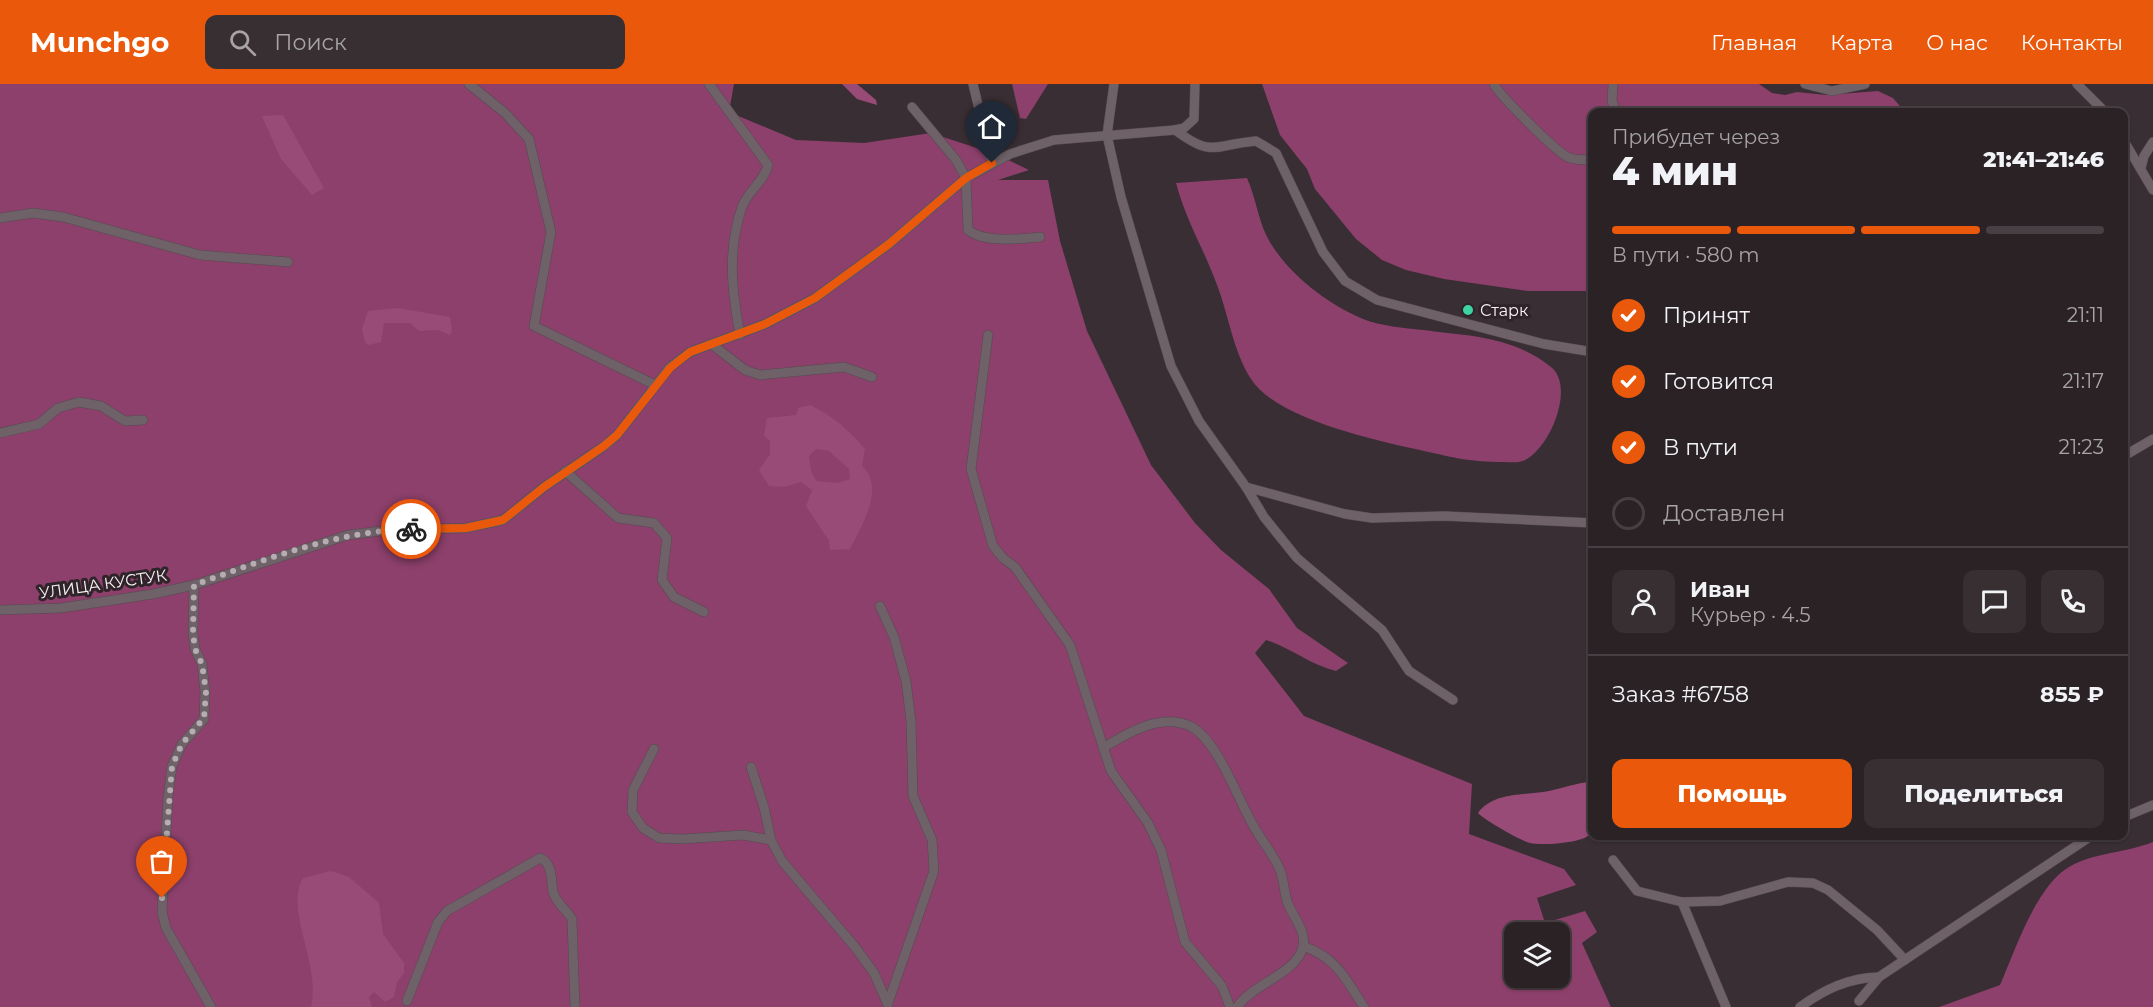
<!DOCTYPE html>
<html lang="ru">
<head>
<meta charset="utf-8">
<style>
  body { margin:0; font-family:Montserrat,sans-serif; background:#372f32; color:#f1f3f6; height:100vh; display:flex; flex-direction:column; font-size:22px; white-space:nowrap }
  * { box-sizing:border-box; margin:0 }
  p { font-size:20px; color:#a6a4a7 }
  .icon { flex:none; width:33px; height:33px; fill:none; stroke:currentColor; stroke-width:2; stroke-linecap:round; stroke-linejoin:round }
  .map { position:relative; flex:1; overflow:hidden }
  .panel { position:absolute; left:1588px; top:24px; width:540px; height:732px; display:flex; flex-direction:column; background:#2b2226; border-radius:12px; box-shadow:0 2px 4px #0004,0 0 0 2px #473f43 }
  .panel>* { flex:none }
  .fabs { position:absolute; left:1504px; top:838px; display:grid; gap:12px }
  .fabs a { display:grid; place-items:center; width:66px; height:66px; border-radius:12px; background:#2b2226; box-shadow:0 2px 4px #0004,0 0 0 2px #473f43; font-size:30px }
  .pin { position:absolute; display:grid; place-items:center; width:51px; height:51px; color:#fff; margin:-62px -26px; border-radius:50% 50% 50% 0; rotate:-45deg; box-shadow:0 0 6px #0007 }
  .pin .icon { rotate:45deg }
  .courier { position:absolute; display:grid; place-items:center; width:60px; height:60px; margin:-30px; border:4px solid #ea580c; border-radius:50%; background:#fff; color:#222; box-shadow:0 2px 8px #0007 }
  .overview em { font-style:normal; font-weight:800 }
  .overview div { display:flex; flex-direction:column-reverse }
  .overview { display:flex; align-items:center; justify-content:space-between; height:102px; padding:0 24px }
  h1 { font-size:39px; font-weight:800; line-height:45px }
  .bar { display:grid; grid-template-columns:repeat(4,1fr); gap:9px 6px; align-content:center; height:72px; padding:0 24px }
  .bar i { height:8px; border-radius:4px; background:#473f43 }
  .bar .selected { background:#ea580c }
  .bar p { grid-column:span 4 }
  .line { display:flex; align-items:center; gap:15px; padding:0 24px; border-top:2px solid #473f43 }
  .line div { flex:1 }
  .round { display:grid; place-items:center; flex:none; width:63px; height:63px; border-radius:12px; background:#372f32 }
  ol { padding:0 24px; list-style:none }
  li { display:flex; align-items:center; gap:18px; height:66px }
  li p { margin-inline-start:auto }
  li .icon { padding:6px; border-radius:50%; background:#ea580c; color:#fff; stroke-width:4 }
  li:last-child { color:#a6a4a7 }
  li i { width:33px; height:33px; border:3px solid #473f43; border-radius:50% }
  .cta { display:flex; gap:12px; margin-top:auto; padding:12px 24px }
  .cta a { flex:1; height:69px; border-radius:12px; background:#ea580c; color:#fff; font-size:24px; font-weight:800; line-height:69px; text-align:center }
  .cta a+a { background:#372f32; color:#f1f3f6 }
  header { display:flex; align-items:center; gap:36px; box-sizing:border-box; height:84px; padding:0 30px; background:#ea580c; color:#fff }
  header strong { font-size:28px }
  nav { display:flex; gap:33px; margin-inline-start:auto; font-size:21px }
  .search { width:420px; height:54px; background:#372f32; display:flex; align-items:center; gap:15px; box-sizing:border-box; padding:0 21px; border-radius:12px; color:#a6a4a7; font-size:22px }
  .map>svg:first-child { display:block }
</style>
</head>
<body>
<header>
<strong>Munchgo</strong>
<div class="search"><svg class="icon" aria-label="search" viewBox="0 0 24 24"><circle cx="10" cy="10" r="6"/><path d="M15 15l6 6"/></svg>Поиск</div>
<nav><a>Главная</a><a>Карта</a><a>О нас</a><a>Контакты</a></nav>
</header>
<div class="map">
<svg width="2153" height="923" viewBox="0 0 2153 923">
  <rect width="100%" height="100%" fill="#392e33"/>
  <g fill="#8c406b" fill-rule="evenodd">
    <path d="M0,0H734L729,28L796,56L864,59L931,49L998,71L1029,86L998,96H1048L1060,157L1087,247L1151,381L1195,439L1221,466L1269,505L1297,544L1348,579L1336,587C1310,581 1291,564 1266,556L1255,569L1304,632L1472,700L1469,750L1564,785L1576,801L1537,814L1545,839L1585,827L1597,848L1582,859L1611,923H0ZM1515,849H1560V894H1515Z"/>
    <path d="M1012,0H1048L1026,35L1020,34Z"/>
    <path d="M1262,0H1759L1772,9L1785,11L1797,8L1826,11L1878,7L1893,14L1905,28H1593V207H1528L1444,195L1406,186L1382,176L1356,155L1315,105L1307,85L1280,51Z"/>
    <path d="M1247,94C1257,116 1258,139 1271,160C1292,193 1328,220 1363,235C1381,242 1404,244 1423,246C1469,252 1512,252 1551,283C1576,303 1549,367 1523,377C1518,379 1510,378 1503,378C1470,378 1456,374 1424,367C1379,357 1277,336 1251,295C1233,267 1229,232 1217,201C1204,165 1186,137 1176,99Z"/>
    <path d="M2153,758V923H1939L2000,901C2015,867 2036,802 2069,783C2095,768 2126,769 2153,758Z"/>
  </g>
  <g fill="#984b77" fill-rule="evenodd">
    <path d="M842,0H857L876,16L877,21L857,15Z"/>
    <path d="M283,31L324,104L312,111L281,75L262,32Z"/>
    <path d="M398,224L450,233L452,247L450,251L438,246L419,247L410,239H384L381,258L368,261L365,258L362,245L368,227Z"/>
    <path d="M810,321C833,332 849,346 865,365L862,382C886,404 861,442 850,465L830,466L829,457L806,422L812,406L801,398L784,403L769,402L759,386L770,370V357L764,352L767,334L796,331L798,324ZM816,365L829,367L849,385L850,395L838,399L816,397L811,387L809,372Z"/>
    <path d="M1593,698C1593,712 1598,736 1591,749C1586,759 1541,762 1530,759C1521,757 1483,735 1478,729C1492,709 1521,711 1543,708C1559,706 1576,698 1593,698Z"/>
    <path d="M331,787L349,793L379,819L383,850L404,879V889L397,898L394,913L385,918L374,908L369,913L372,923H311C322,883 284,825 303,794Z"/>
  </g>
  <g fill="none" stroke-linecap="round" stroke-linejoin="round">
    <defs>
      <g id="minor">
        <path d="M469,0L505,29L529,55L551,148L534,242L655,301"/>
        <path d="M709,0L768,81C764,98 748,107 742,123C727,167 732,207 740,251"/>
        <path d="M973,0L992,79"/>
        <path d="M1114,0L1107,51L1121,113L1171,282L1199,337L1246,403L1345,430L1372,434L1444,432L1593,439"/>
        <path d="M1494,0C1499,11 1559,71 1570,74C1576,76 1586,76 1593,75"/>
        <path d="M1613,0L1612,17L1616,28"/>
        <path d="M1805,0L1832,7L1865,0"/>
        <path d="M2077,0L2105,28"/>
        <path d="M912,23L956,76L966,94L968,146C984,159 1020,155 1040,153"/>
        <path d="M1175,46L1184,44L1194,35L1195,0"/>
        <path d="M2124,57L2153,106"/>
        <path d="M2141,84L2144,72L2153,58"/>
        <path d="M0,134L33,129L63,133L200,171L288,178"/>
        <path d="M988,251L971,385L993,462L1003,474L1015,483L1070,561L1111,687L1148,739L1161,766L1185,858L1222,902L1230,923"/>
        <path d="M714,262L745,286L760,291L844,283L872,293"/>
        <path d="M0,349L39,340L58,324L79,318L101,322L125,337L143,336"/>
        <path d="M2124,372L2153,355"/>
        <path d="M565,387L618,434L654,439L667,454L662,496L674,513L704,528"/>
        <path d="M1246,403L1264,433L1297,474L1382,546L1409,587L1453,616"/>
        <path d="M194,501L193,549L195,565L202,580L205,608L204,635L182,660L172,682L168,714L162,828L166,844L211,923"/>
        <path d="M880,522L894,553L906,597L911,637L913,712L932,756L934,787L888,919"/>
        <path d="M0,526L61,524L153,510L194,501L348,451L389,446L466,444L503,436L544,403L604,362L617,351L670,283L690,268L765,240L815,214L889,160L966,94L1010,70L1054,56L1175,46C1213,74 1212,61 1256,57L1276,69L1323,168L1345,197L1377,216L1544,260L1593,268"/>
        <path d="M1103,664C1127,649 1162,628 1192,643C1218,658 1237,713 1252,739C1260,755 1273,769 1280,786C1284,796 1284,807 1287,817C1292,832 1307,847 1303,863C1296,890 1255,898 1237,923"/>
        <path d="M654,665L633,706L632,728L643,744L659,754L683,755L743,751L771,756"/>
        <path d="M751,683L764,723L771,756L782,777L855,863L874,889L888,921"/>
        <path d="M2124,733L2153,721"/>
        <path d="M1613,776L1637,807L1682,818L1720,817L1788,798L1813,799L1828,806L1877,846L1905,876"/>
        <path d="M1682,818L1726,923"/>
        <path d="M1303,862C1337,874 1345,894 1364,923"/>
        <path d="M407,917L438,838L447,827L540,774C553,779 551,796 553,808C556,819 566,825 572,835L575,923"/>
        <path d="M1859,917L1879,893L2091,752"/>
        <path d="M1800,923C1825,905 1848,894 1879,893"/>
      </g>
    </defs>
    <use href="#minor" stroke="#544b50" stroke-width="10"/>
    <use href="#minor" stroke="#6e6167" stroke-width="9"/>
  </g>
  <g fill="none" stroke-linecap="round" stroke-linejoin="round">
    <path stroke="#b6adb2" stroke-width="6" stroke-dasharray="0 10.8" d="M162,814L172,682L182,660L204,634L206,608L202,580L195,565L193,549L194,501C265,476 335,447 411,445"/>
    <path stroke="#ea580c" stroke-width="8" d="M411,445L466,444L503,436L544,403L604,362L617,351L670,284L690,268L765,240L815,214L889,160L966,94L992,79"/>
  </g>
  <circle fill="#3dd4a3" stroke="#2f2429" stroke-width="2" cx="1468" cy="226" r="6"/>
  <g text-anchor="middle" dominant-baseline="central" stroke-width="6" stroke-linejoin="round" paint-order="stroke">
    <g font-size="16" fill="#faf2f6" stroke="#2f2429" text-anchor="start">
      <text x="1480" y="226">Старк</text>
    </g>
    <g font-size="16" fill="#faf2f6" stroke="#2f2429">
      <text transform="translate(103 500) rotate(-8)">УЛИЦА КУСТУК</text>
    </g>
  </g>
</svg>
<div class="fabs">
<a><svg class="icon" aria-label="layers" viewBox="0 0 24 24"><path d="M12 4l9 5-9 5-9-5zM3 14l9 5 9-5"/></svg></a>
</div>
<div class="pin" style="left:162px;top:814px;background:#ea580c"><svg class="icon" aria-label="bag" viewBox="0 0 24 24"><path d="M5 8h14l-1 12H6zM9 8a3 3 0 0 1 6 0"/></svg></div>
<div class="pin" style="left:992px;top:79px;background:#1f2937"><svg class="icon" aria-label="home" viewBox="0 0 24 24"><path d="M3 11l9-7 9 7M6 9v11h12V9"/></svg></div>
<div class="courier" style="left:411px;top:445px"><svg class="icon" aria-label="bike" viewBox="0 0 24 24"><circle cx="6" cy="16" r="4"/><circle cx="18" cy="16" r="4"/><path d="M6 16l4-8h5l3 8M10 8l3 8H6M13 5h3"/></svg></div>
<section class="panel">
<div class="overview"><div><h1>4 мин</h1><p>Прибудет через</p></div><em>21:41–21:46</em></div>
<div class="bar"><i class="selected"></i><i class="selected"></i><i class="selected"></i><i></i><p>В пути · 580 m</p></div>
<ol>
<li><svg class="icon" aria-label="check" viewBox="0 0 24 24"><path d="M5 12l5 5 9-10"/></svg>Принят<p>21:11</p></li>
<li><svg class="icon" aria-label="check" viewBox="0 0 24 24"><path d="M5 12l5 5 9-10"/></svg>Готовится<p>21:17</p></li>
<li><svg class="icon" aria-label="check" viewBox="0 0 24 24"><path d="M5 12l5 5 9-10"/></svg>В пути<p>21:23</p></li>
<li><i></i>Доставлен</li>
</ol>
<div class="line" style="height:108px"><a class="round"><svg class="icon" aria-label="person" viewBox="0 0 24 24"><circle cx="12" cy="8" r="4"/><path d="M4 21q1-7 8-7t8 7"/></svg></a><div><b>Иван</b><p>Курьер · 4.5</p></div><a class="round"><svg class="icon" aria-label="chat" viewBox="0 0 24 24"><path d="M4 5h16v11H9l-5 4z"/></svg></a><a class="round"><svg class="icon" aria-label="phone" viewBox="0 0 24 24"><path d="M5 4h4l2 5-3 2q2 4 5 5l2-3 5 2v4C11 20 4 13 5 4z"/></svg></a></div>
<div class="line" style="height:78px"><div>Заказ #6758</div><b>855 ₽</b></div>
<div class="cta"><a>Помощь</a><a>Поделиться</a></div>
</section>
</div>
</body>
</html>
